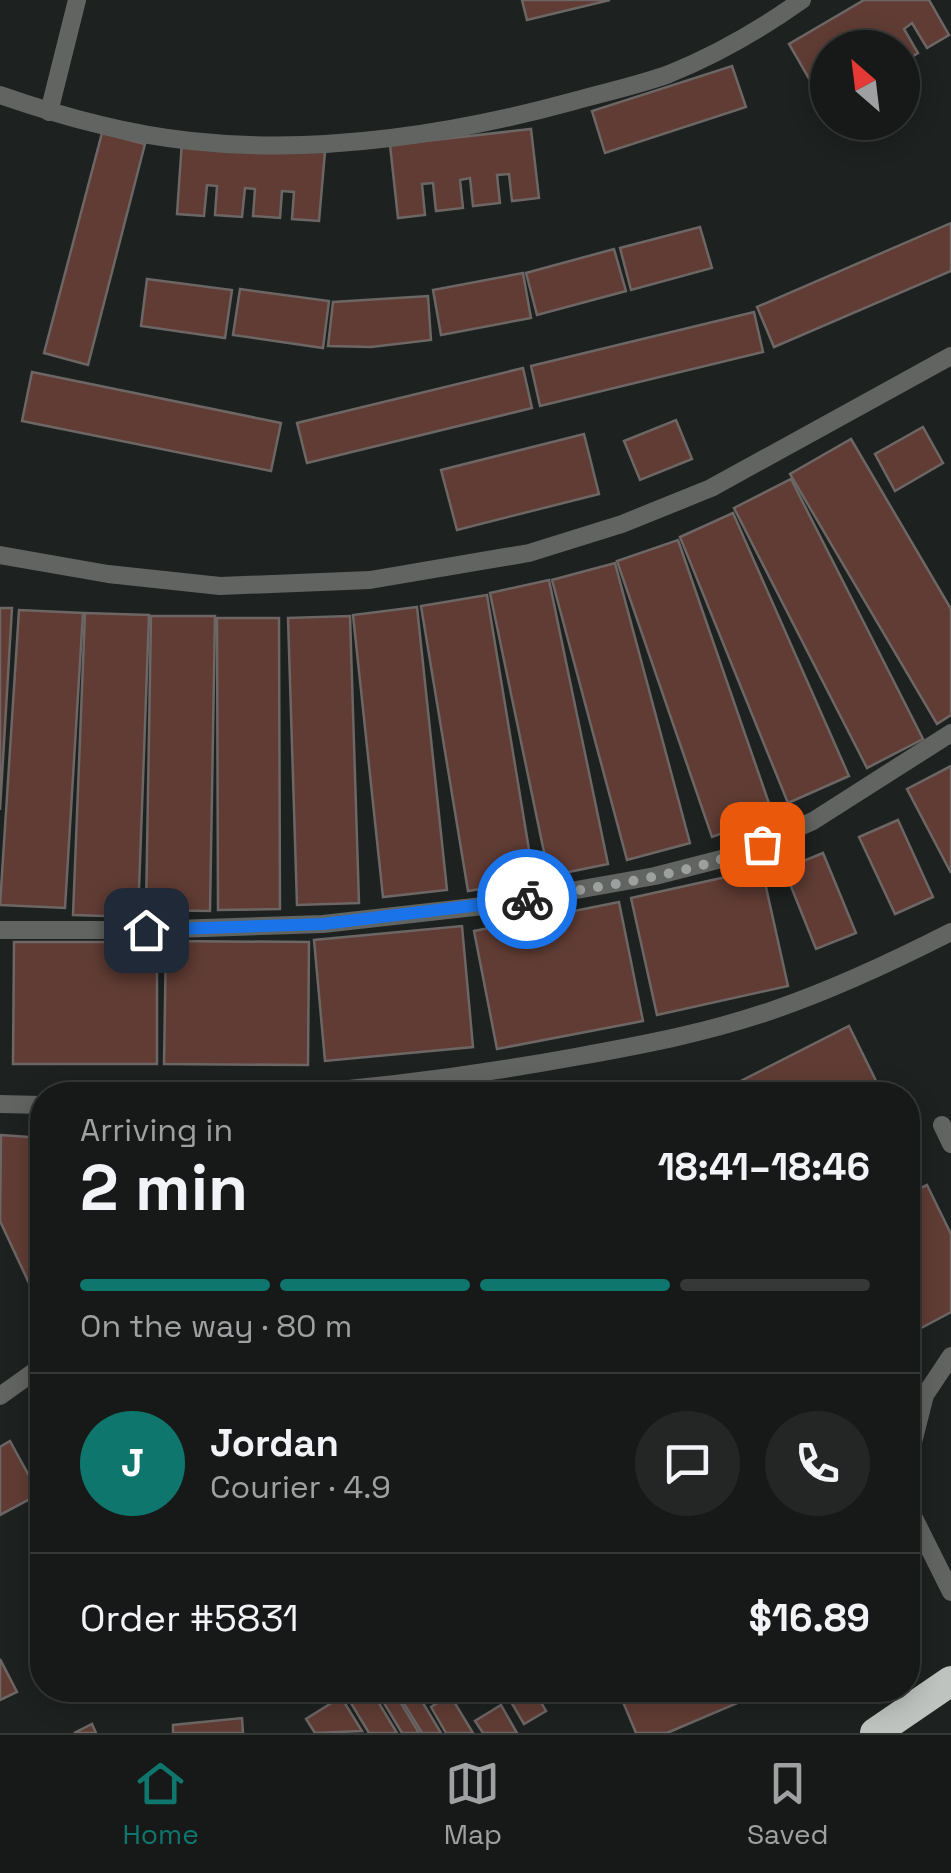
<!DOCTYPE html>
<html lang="en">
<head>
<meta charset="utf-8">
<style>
  body { margin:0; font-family:"Space Grotesk",sans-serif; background:#232624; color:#f1f3f6; height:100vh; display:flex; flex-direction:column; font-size:38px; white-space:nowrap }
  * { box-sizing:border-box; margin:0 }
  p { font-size:32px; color:#9ea0a1 }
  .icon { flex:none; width:55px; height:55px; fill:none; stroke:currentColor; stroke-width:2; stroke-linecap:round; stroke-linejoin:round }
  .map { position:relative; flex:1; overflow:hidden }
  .sheet { position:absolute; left:30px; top:1082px; width:890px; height:620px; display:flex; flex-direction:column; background:#161917; border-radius:40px; box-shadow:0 5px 25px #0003,0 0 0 2px #353836 }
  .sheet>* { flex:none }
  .needle { width:65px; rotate:332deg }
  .controls { position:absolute; left:810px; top:30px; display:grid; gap:20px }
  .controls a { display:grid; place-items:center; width:110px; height:110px; border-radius:50%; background:#161917; box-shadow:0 5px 25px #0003,0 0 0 2px #353836; font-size:50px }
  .pin { position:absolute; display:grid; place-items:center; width:85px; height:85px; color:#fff; margin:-42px; border-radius:20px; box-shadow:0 5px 15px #0006 }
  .courier { position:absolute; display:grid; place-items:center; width:100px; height:100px; margin:-50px; border:8px solid #1a73e8; border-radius:50%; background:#fff; color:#222; box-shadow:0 2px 12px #0007 }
  .head em { font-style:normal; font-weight:800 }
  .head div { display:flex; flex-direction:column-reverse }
  .head { display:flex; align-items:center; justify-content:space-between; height:170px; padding:0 50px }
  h1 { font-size:65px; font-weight:800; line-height:75px }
  .bar { display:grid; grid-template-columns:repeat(4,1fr); gap:15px 10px; align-content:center; height:120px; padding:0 50px }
  .bar i { height:12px; border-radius:8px; background:#353836 }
  .bar .active { background:#0f766e }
  .bar p { grid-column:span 4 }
  .line { display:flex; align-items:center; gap:25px; padding:0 50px; border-top:2px solid #353836 }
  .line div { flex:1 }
  .round { display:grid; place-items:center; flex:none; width:105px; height:105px; border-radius:52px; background:#232624 }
  .dock { display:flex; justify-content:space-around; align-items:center; height:140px; border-top:2px solid #353836; background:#161917; font-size:28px; color:#9ea0a1 }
  .dock a { display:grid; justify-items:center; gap:5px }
  .dock .active { color:#0f766e }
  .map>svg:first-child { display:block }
</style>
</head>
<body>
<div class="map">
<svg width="951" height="1733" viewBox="0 0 951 1733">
  <rect width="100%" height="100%" fill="#1d211f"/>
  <g fill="#603c34" stroke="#6c6665" stroke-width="2.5">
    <path d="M522,0H610L527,20Z"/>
    <path d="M864,0H929L949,35L927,48L912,23L904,29L918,53L902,63V48H885L882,42L873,48H828L826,108L789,44Z"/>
    <path d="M732,66L746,107L605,153L592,111Z"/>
    <path d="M531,129L539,198L512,201L509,174L497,175L500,203L473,206L470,178L460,180L463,208L436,211L433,183L422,184L425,215L398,218L390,145Z"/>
    <path d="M102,133L145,144L88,365L44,353Z"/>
    <path d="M182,141L325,152L319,221L292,219L294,192L282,191L280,218L253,216L255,189L245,188L242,217L215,215L217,186L207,185L204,216L177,214Z"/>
    <path d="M951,223V271L774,347L757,307Z"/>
    <path d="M700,227L712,268L631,290L620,248Z"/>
    <path d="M614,249L626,291L537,315L526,273Z"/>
    <path d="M523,273L531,318L441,335L433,290Z"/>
    <path d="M147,279L232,290L225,338L141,326Z"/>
    <path d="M240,289L329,301L323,348L233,335Z"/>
    <path d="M428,296L431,340L371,347L328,346L333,302Z"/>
    <path d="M754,312L763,352L540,406L531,366Z"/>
    <path d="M523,368L532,408L307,463L297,423Z"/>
    <path d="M32,372L281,423L271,471L22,421Z"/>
    <path d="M676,420L692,459L640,480L624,441Z"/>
    <path d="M923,427L943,463L895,491L875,454Z"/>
    <path d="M584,434L599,494L457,530L441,470Z"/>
    <path d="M851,439L951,609V715L937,724L790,474Z"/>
    <path d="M791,479L923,739L867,768L734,508Z"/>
    <path d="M733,513L849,776L788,803L680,537Z"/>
    <path d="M678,540L773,815L712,837L617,561Z"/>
    <path d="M615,563L690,843L627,860L552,580Z"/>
    <path d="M549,580L608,864L549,876L490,593Z"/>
    <path d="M487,595L534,880L468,891L421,606Z"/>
    <path d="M417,607L447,890L383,897L353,615Z"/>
    <path d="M0,608H12L0,810Z"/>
    <path d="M19,610L83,613L65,908L0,905Z"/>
    <path d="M85,613L149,615L138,917L73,915Z"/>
    <path d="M151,616H215L210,911L146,910Z"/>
    <path d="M350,616L359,903L297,905L288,618Z"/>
    <path d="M217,618H279L280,909L218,910Z"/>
    <path d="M951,766V873L907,789Z"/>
    <path d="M898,820L933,897L895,914L859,837Z"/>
    <path d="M823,853L856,933L816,949L784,869Z"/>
    <path d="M762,869L788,986L657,1015L631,898Z"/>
    <path d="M619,902L643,1021L497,1049L474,931Z"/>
    <path d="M462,926L473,1047L325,1061L314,940Z"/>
    <path d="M166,941L309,942L308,1065L164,1064Z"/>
    <path d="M14,942H157V1064H13Z"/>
    <path d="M849,1026L883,1095H728L725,1089Z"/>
    <path d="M1,1135L42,1138V1311L0,1221Z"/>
    <path d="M927,1185L951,1234V1312L908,1335V1194Z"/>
    <path d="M10,1441L39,1494L0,1515V1447Z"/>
    <path d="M0,1659L17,1692L0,1700Z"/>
    <path d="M343,1690H371L397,1733H369Z"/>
    <path d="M376,1690H393L419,1733H402Z"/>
    <path d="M504,1690H534L546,1711L524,1724Z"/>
    <path d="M618,1690H768L667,1733H636Z"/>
    <path d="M417,1693L441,1733H422L403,1702Z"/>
    <path d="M450,1695L473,1733H446L431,1707Z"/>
    <path d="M341,1697L362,1731L315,1733L306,1719Z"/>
    <path d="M501,1705L517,1733H483L475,1721Z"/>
    <path d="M242,1718L243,1733H173V1725Z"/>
    <path d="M92,1724L96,1733H74Z"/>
  </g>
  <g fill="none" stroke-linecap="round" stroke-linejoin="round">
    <g stroke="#626462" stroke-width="18">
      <path d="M0,95C63,117 125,134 191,141C320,155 450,135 574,101C606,92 639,85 669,74C716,55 761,29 802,0"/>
      <path d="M49,112L77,0"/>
      <path d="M0,555L108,574L220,586L370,580L529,553L622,524L711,488L951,356"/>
      <path d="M0,930H146L323,924L492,905L655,876L737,855L813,821L951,733"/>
      <path d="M278,1095C378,1088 476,1075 575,1057C642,1045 711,1032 776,1009C837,988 894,961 951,932"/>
      <path d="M0,1104L42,1105"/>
      <path d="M942,1125L951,1144"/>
      <path d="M951,1356L925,1395L909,1458L913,1516L951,1592"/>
      <path d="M0,1396L42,1366"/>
    </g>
    <path stroke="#bec3bf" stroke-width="30" d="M875,1733L951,1681"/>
  </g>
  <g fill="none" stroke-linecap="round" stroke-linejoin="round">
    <path stroke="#9ca09e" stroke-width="10" stroke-dasharray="0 18" d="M527,899C605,885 689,876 762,844"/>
    <path stroke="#1a73e8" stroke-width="12" d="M146,930L323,924L527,899"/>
  </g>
</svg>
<div class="controls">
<a><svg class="needle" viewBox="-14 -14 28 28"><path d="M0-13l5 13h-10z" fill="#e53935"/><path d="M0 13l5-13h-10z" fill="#9ea0a1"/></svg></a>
</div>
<div class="pin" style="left:762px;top:844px;background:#ea580c"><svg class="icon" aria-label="bag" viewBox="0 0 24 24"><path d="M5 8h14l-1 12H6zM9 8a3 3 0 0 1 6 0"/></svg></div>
<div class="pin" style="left:146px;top:930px;background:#1f2937"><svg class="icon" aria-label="home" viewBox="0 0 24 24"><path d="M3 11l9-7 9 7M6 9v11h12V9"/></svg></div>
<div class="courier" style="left:527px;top:899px"><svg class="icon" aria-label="bike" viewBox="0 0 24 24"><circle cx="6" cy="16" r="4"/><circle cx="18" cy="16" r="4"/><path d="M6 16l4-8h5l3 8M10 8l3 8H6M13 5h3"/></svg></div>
<section class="sheet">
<div class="head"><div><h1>2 min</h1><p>Arriving in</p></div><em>18:41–18:46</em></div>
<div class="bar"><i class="active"></i><i class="active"></i><i class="active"></i><i></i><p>On the way · 80 m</p></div>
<div class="line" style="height:180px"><b class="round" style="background:#0f766e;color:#fff">J</b><div><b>Jordan</b><p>Courier · 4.9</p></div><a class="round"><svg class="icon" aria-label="chat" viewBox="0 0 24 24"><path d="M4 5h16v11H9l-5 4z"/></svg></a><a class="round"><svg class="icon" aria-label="phone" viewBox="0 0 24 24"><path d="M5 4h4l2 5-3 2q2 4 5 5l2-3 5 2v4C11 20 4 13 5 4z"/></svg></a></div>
<div class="line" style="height:130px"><div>Order #5831</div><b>$16.89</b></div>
</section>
</div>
<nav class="dock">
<a class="active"><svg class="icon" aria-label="home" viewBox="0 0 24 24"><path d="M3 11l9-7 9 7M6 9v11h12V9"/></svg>Home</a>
<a><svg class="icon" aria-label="map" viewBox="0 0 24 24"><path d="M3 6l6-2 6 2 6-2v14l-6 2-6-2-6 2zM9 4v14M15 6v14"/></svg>Map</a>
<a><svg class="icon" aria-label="saved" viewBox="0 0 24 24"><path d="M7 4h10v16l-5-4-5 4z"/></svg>Saved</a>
</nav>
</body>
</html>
